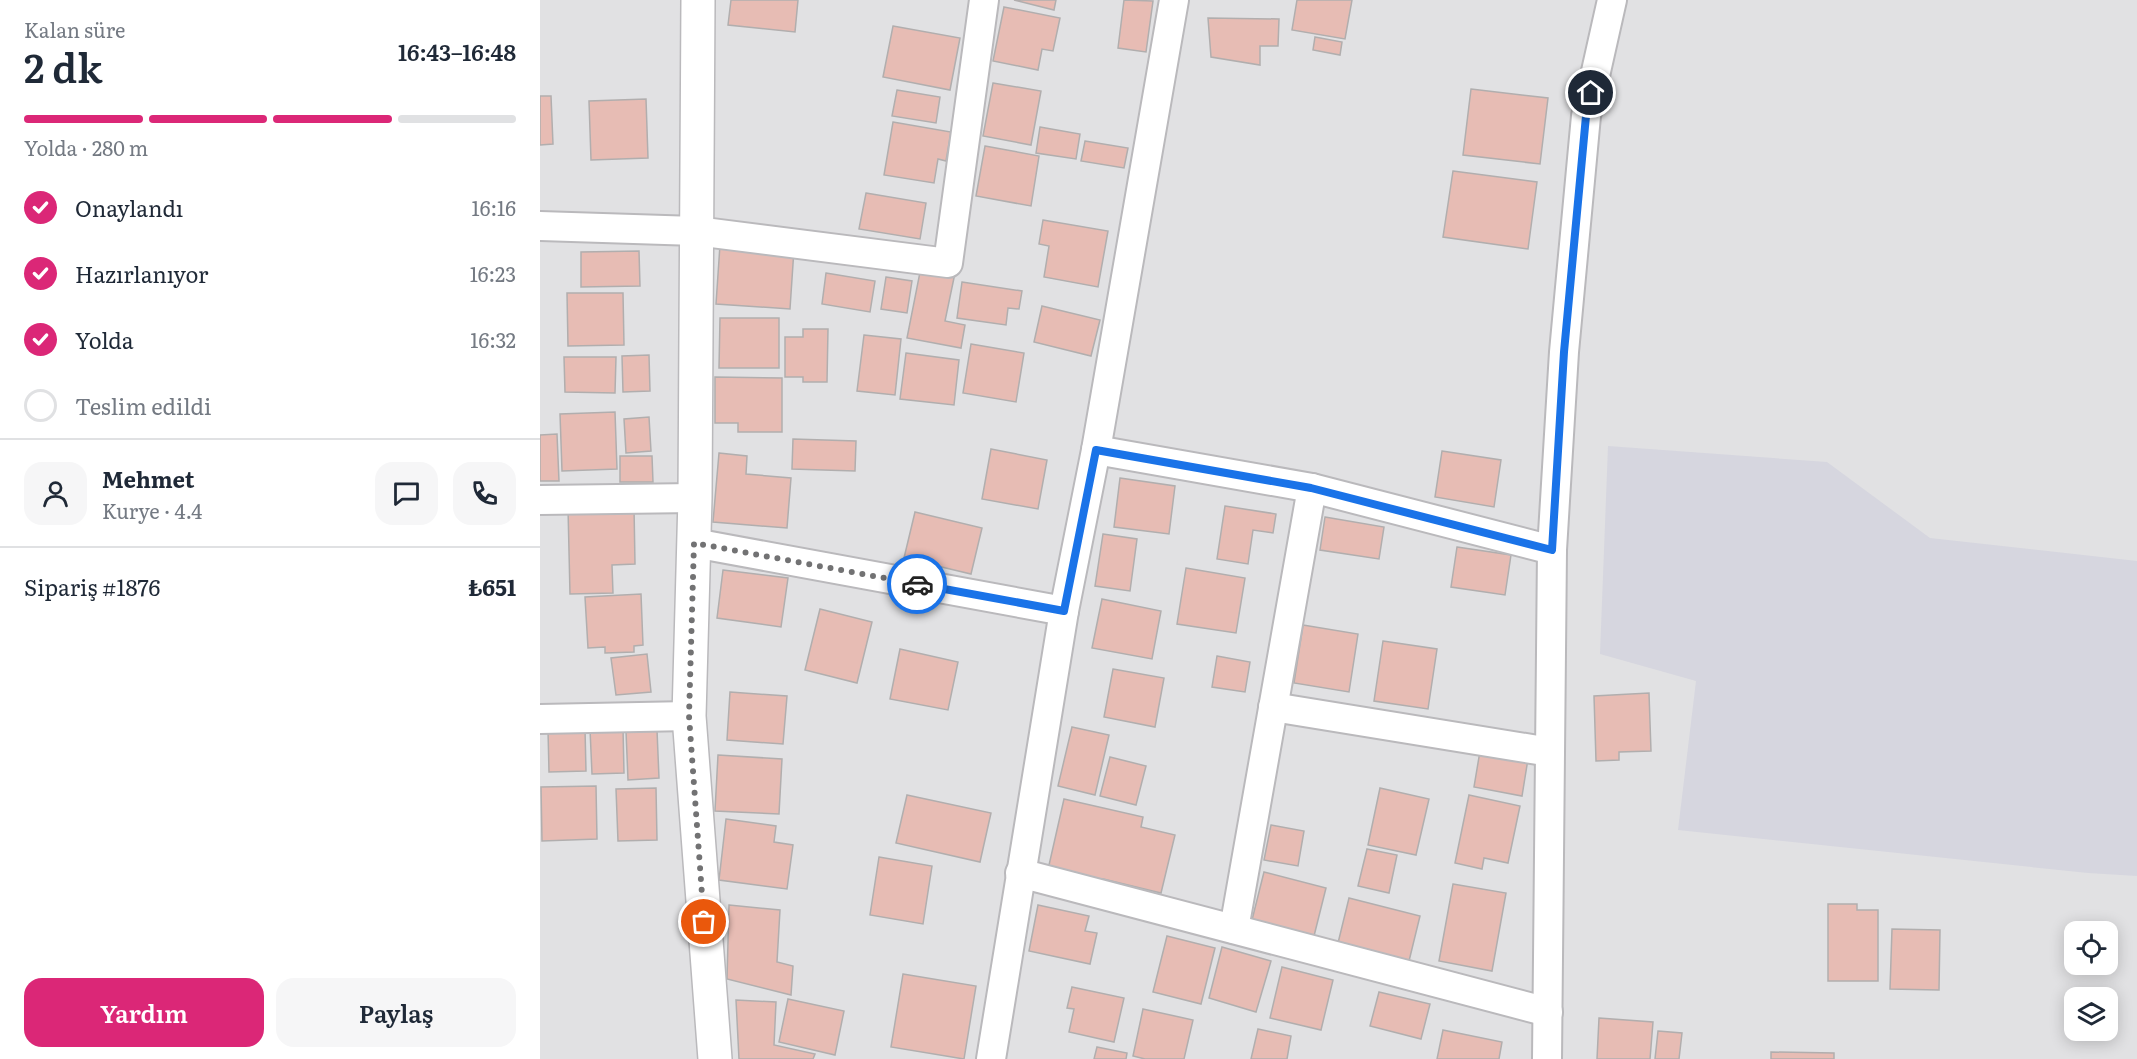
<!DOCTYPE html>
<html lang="tr">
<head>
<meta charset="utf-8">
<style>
  body { margin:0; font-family:Literata,serif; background:#f6f6f7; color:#1f2937; height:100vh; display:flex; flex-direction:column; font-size:22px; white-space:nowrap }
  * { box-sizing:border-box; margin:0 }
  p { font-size:20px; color:#747a83 }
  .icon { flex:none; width:33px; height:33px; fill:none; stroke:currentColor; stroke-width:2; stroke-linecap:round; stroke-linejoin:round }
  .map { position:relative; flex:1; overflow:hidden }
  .panel { display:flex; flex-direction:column; background:#fff; width:540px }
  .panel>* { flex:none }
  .fabs { position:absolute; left:1524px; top:921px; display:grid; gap:12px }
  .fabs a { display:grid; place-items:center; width:54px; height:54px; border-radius:12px; background:#fff; box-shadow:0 3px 15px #0003; font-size:30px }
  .pin { position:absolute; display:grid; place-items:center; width:51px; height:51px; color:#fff; margin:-26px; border:3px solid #fff; border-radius:50%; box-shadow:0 2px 6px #0007 }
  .courier { position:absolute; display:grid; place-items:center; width:60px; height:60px; margin:-30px; border:4px solid #1a73e8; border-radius:50%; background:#fff; color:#222; box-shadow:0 2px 8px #0007 }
  .headline em { font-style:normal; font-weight:600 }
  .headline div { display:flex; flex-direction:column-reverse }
  .headline { display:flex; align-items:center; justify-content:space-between; height:102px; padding:0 24px }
  h1 { font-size:39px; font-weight:600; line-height:45px }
  .bar { display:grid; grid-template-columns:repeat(4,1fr); gap:9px 6px; align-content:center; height:72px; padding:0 24px }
  .bar i { height:8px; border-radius:4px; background:#e0e1e3 }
  .bar .current { background:#db2777 }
  .bar p { grid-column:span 4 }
  .line { display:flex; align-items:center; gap:15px; padding:0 24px; border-top:2px solid #e0e1e3 }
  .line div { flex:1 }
  .round { display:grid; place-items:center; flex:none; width:63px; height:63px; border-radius:18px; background:#f6f6f7 }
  ol { padding:0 24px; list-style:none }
  li { display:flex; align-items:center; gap:18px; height:66px }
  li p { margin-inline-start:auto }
  li .icon { padding:6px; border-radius:50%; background:#db2777; color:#fff; stroke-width:4 }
  li:last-child { color:#747a83 }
  li i { width:33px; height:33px; border:3px solid #e0e1e3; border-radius:50% }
  .cta { display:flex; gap:12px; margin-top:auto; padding:12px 24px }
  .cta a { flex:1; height:69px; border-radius:18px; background:#db2777; color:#fff; font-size:24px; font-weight:600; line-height:69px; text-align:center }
  .cta a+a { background:#f6f6f7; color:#1f2937 }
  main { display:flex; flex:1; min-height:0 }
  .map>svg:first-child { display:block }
</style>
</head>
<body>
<main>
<section class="panel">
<div class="headline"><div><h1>2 dk</h1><p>Kalan süre</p></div><em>16:43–16:48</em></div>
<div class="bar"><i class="current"></i><i class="current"></i><i class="current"></i><i></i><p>Yolda · 280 m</p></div>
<ol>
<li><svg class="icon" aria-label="check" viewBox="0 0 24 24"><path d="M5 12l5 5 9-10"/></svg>Onaylandı<p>16:16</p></li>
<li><svg class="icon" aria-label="check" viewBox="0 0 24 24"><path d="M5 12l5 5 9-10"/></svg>Hazırlanıyor<p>16:23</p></li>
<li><svg class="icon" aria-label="check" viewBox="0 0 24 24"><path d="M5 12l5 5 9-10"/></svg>Yolda<p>16:32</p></li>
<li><i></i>Teslim edildi</li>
</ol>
<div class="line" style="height:108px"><a class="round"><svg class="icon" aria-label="person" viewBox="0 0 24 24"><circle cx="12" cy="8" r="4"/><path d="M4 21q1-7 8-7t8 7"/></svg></a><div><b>Mehmet</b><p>Kurye · 4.4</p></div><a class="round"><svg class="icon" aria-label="chat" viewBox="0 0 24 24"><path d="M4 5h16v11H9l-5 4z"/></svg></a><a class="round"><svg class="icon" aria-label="phone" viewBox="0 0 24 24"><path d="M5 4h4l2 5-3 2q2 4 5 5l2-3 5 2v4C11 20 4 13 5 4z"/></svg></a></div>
<div class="line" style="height:78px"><div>Sipariş #1876</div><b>₺651</b></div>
<div class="cta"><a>Yardım</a><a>Paylaş</a></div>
</section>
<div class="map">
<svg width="1597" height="1059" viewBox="0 0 1597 1059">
  <rect width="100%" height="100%" fill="#e1e1e3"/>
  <path fill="#d6d6df" d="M1068,446L1287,462L1390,538L1597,561V876L1548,873L1138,830L1156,681L1060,654Z"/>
  <g fill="#e7bcb4" stroke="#b1aeae" stroke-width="1.5">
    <path d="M191,0H258L255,32L188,25Z"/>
    <path d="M474,0H516L514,10Z"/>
    <path d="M584,0L613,1L606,52L578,48Z"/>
    <path d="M757,0H812L805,39L752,30Z"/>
    <path d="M464,7L520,18L513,51L502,49L498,70L453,61Z"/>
    <path d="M668,18L739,19L738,46H720V65L671,57Z"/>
    <path d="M353,26L420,38L410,90L343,77Z"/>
    <path d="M775,37L802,42L800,55L773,50Z"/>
    <path d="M453,83L501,91L491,145L443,136Z"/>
    <path d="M931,89L1008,98L1000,164L923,155Z"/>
    <path d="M357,90L400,97L396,123L352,116Z"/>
    <path d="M0,96H11L13,144L0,145Z"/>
    <path d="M106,99L108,158L51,160L49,101Z"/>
    <path d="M353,122L411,132L406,161L398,159L394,183L344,175Z"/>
    <path d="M500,127L540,134L536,159L496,153Z"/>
    <path d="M545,141L588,148L584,168L541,161Z"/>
    <path d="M445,146L499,156L491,206L436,196Z"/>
    <path d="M913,171L997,182L988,249L903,237Z"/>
    <path d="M326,193L386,203L380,239L319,229Z"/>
    <path d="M503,220L568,231L558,287L504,277L509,246L499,244Z"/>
    <path d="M180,245L254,249L250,309L176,304Z"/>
    <path d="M99,251L100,286L41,287V252Z"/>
    <path d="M381,267L415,273L405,321L425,325L421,348L367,338Z"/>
    <path d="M286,273L335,281L330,312L282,304Z"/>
    <path d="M346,277L372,281L367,313L341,309Z"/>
    <path d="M422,282L482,291L479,309L468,308L466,325L417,318Z"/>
    <path d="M27,293H83L84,345L28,346Z"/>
    <path d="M502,306L560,320L551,356L494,342Z"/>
    <path d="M180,318H239V368H179Z"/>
    <path d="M263,329H288L287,382H263V377H245V337H263Z"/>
    <path d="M324,335L361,339L355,395L317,391Z"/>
    <path d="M431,344L484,353L476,402L423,393Z"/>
    <path d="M366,353L419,360L414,405L360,399Z"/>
    <path d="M109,355L110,391L83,392L82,356Z"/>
    <path d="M24,357H76L75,393L25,392Z"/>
    <path d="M175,377L242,378V432H198V423H175Z"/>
    <path d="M75,412L77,469L22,471L20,414Z"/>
    <path d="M109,417L111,451L86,453L84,419Z"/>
    <path d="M17,434L19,481H0V435Z"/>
    <path d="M253,439L316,441L315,471L252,469Z"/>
    <path d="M451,449L507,460L498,509L442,499Z"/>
    <path d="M902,451L961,460L954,507L895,497Z"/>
    <path d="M179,453L207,456L206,474L251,478L247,528L173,522Z"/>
    <path d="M80,456H112L113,482H80Z"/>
    <path d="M580,478L635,486L629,534L574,527Z"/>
    <path d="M685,506L736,514L733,533L713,530L708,564L677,559Z"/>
    <path d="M94,507L95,564L72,565L73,593L30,594L28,508Z"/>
    <path d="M375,512L442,528L431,574L364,558Z"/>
    <path d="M785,517L844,527L839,559L780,550Z"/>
    <path d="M563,534L597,539L590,591L555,586Z"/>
    <path d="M917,547L971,555L965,595L911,587Z"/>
    <path d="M646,568L705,578L696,633L637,624Z"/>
    <path d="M183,570L248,578L241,627L177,618Z"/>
    <path d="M101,594L103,645L94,646V652L65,653V647L48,648L45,597Z"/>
    <path d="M562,599L621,611L612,659L552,648Z"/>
    <path d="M280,609L332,622L317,683L265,670Z"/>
    <path d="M763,625L818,634L809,692L754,683Z"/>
    <path d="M843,641L897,649L888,709L834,701Z"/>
    <path d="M360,649L418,662L408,710L350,699Z"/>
    <path d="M107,654L111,692L76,695L71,658Z"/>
    <path d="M677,656L710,662L705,692L672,687Z"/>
    <path d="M573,669L624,678L615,727L564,717Z"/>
    <path d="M190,692L247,696L243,744L187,740Z"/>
    <path d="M1109,693L1111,751L1079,752V760L1056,761L1054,696Z"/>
    <path d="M532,727L569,735L555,795L518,786Z"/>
    <path d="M83,728L84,773L52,774L50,729Z"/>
    <path d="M45,729L46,771L9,772L8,730Z"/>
    <path d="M117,730L119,778L88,780L86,731Z"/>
    <path d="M940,751L988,759L982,796L934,787Z"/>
    <path d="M178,755L242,759L239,814L175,811Z"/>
    <path d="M570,757L606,766L596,805L560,796Z"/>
    <path d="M56,786L57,839L2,841L1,787Z"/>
    <path d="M116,788L117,840L78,841L76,789Z"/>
    <path d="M840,788L889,799L876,855L828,845Z"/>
    <path d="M367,795L451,813L440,862L356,843Z"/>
    <path d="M929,795L980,806L968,863L944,858L942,869L915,863Z"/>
    <path d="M524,799L603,817L601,827L635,835L621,893L563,879L562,887L507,874Z"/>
    <path d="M186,819L236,826L234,842L253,845L247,889L179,880Z"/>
    <path d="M731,825L764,831L758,866L724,860Z"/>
    <path d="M827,849L857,855L849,893L818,886Z"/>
    <path d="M339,857L392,866L383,924L330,915Z"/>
    <path d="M724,872L786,888L774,936L712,920Z"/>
    <path d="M913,884L966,893L952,971L899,961Z"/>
    <path d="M809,898L880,916L869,961L798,943Z"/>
    <path d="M1288,904H1317V910H1338V981H1288Z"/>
    <path d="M189,905L240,910L237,962L253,966L251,995L187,979Z"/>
    <path d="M498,905L549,916L545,931L557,933L550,964L489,951Z"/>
    <path d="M1352,929L1400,930L1399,990L1350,989Z"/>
    <path d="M627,936L675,948L661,1004L613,992Z"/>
    <path d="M682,947L731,961L716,1012L669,998Z"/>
    <path d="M742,967L793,980L781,1030L730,1018Z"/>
    <path d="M363,974L436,986L424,1059L351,1047Z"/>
    <path d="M532,987L584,998L574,1042L529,1032L534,1009L527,1008Z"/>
    <path d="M839,992L890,1004L881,1039L830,1026Z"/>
    <path d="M248,999L304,1011L295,1055L239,1042Z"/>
    <path d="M196,1000L236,1002L234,1045L275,1054L273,1059H199Z"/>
    <path d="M603,1009L653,1020L644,1059H605L593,1056Z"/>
    <path d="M1059,1018L1113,1022L1110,1059H1057Z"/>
    <path d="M718,1029L751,1036L747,1059H711Z"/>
    <path d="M903,1030L962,1042L959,1059H897Z"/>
    <path d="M1118,1031L1142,1033L1139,1059H1115Z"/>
    <path d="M557,1047L587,1053L586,1059H554Z"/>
    <path d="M1231,1052L1294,1053V1059H1231Z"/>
  </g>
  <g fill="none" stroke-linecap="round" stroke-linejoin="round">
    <defs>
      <g id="street">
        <path d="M0,226L156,231L408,263L444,0"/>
        <path d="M556,450L772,488L1012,550"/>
        <path d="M0,500L155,498"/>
        <path d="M154,543L524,611"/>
        <path d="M733,707L1010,752"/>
        <path d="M0,719L149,716"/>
        <path d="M480,873L1008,1012"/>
        <path d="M694,929L772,488"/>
        <path d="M451,1059L524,611L556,450L634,0"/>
        <path d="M1007,1059L1012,550L1024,352L1046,116L1072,0"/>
      </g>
      <path id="secondary" d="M158,0L155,498L149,716L175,1059"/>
    </defs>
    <use href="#street" stroke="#bab9bc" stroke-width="32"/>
    <use href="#secondary" stroke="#bab9bc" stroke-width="36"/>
    <use href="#street" stroke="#fff" stroke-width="28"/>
    <use href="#secondary" stroke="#fff" stroke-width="33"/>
  </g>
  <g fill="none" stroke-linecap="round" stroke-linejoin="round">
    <path stroke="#727273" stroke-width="6" stroke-dasharray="0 10.8" d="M164,922L149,716L154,543L377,584"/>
    <path stroke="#1a73e8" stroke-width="8" d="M377,584L524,611L556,450L771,488L1012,550L1024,352L1046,116L1051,93"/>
  </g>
</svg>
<div class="fabs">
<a><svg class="icon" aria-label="locate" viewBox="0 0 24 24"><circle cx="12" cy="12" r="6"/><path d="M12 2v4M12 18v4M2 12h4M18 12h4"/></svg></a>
<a><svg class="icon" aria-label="layers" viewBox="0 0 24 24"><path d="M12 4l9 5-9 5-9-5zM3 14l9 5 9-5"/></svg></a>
</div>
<div class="pin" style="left:164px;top:922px;background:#ea580c"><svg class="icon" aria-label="bag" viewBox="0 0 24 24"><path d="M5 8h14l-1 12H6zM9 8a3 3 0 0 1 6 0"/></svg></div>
<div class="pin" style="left:1051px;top:93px;background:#1f2937"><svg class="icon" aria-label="home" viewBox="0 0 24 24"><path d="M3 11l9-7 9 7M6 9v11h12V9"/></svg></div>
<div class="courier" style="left:377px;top:584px"><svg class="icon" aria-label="car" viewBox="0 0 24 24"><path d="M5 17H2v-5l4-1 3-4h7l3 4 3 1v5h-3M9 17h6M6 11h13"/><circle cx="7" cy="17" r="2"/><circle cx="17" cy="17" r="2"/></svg></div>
</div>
</main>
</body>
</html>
